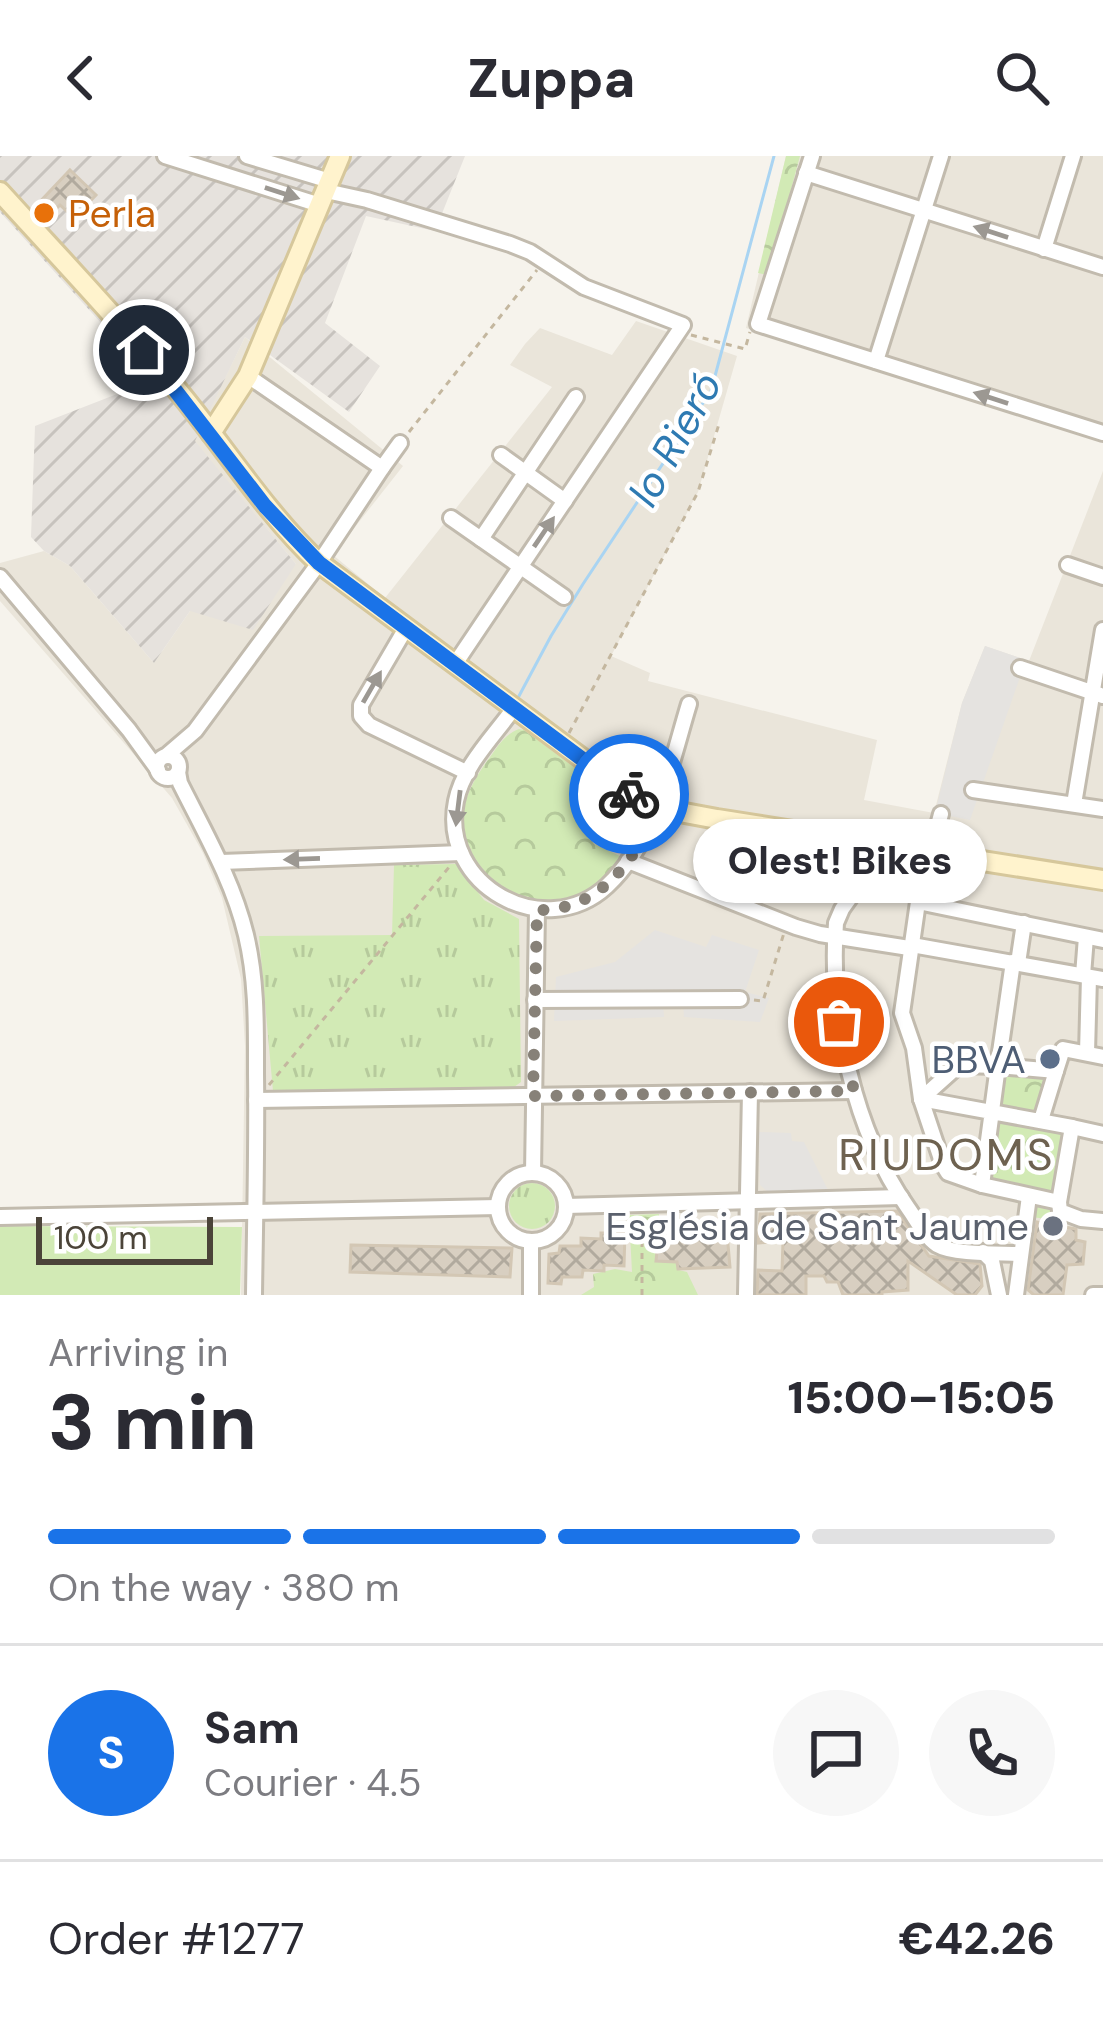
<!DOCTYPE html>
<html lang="en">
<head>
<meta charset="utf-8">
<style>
  body { margin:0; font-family:"DM Sans",sans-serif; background:#f7f7f7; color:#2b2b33; height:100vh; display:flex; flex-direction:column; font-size:45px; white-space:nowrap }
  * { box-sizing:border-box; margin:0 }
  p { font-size:39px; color:#7c7c81 }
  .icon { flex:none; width:66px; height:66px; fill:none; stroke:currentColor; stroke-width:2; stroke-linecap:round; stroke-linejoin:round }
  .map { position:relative; height:1139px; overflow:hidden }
  .side { display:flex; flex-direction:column; background:#fff; flex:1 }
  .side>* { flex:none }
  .scale { position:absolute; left:36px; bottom:30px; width:177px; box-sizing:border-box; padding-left:12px; border:6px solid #4b4439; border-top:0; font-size:33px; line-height:42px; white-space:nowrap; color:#4b4439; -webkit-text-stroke:9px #fff; paint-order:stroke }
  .pin { position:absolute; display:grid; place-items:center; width:102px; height:102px; color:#fff; margin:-51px; border:6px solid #fff; border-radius:50%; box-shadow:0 3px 12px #0007 }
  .courier { position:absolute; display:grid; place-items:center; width:120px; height:120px; margin:-60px; border:9px solid #1a73e8; border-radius:50%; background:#fff; color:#222; box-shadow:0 3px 15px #0007 }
  .bubble { position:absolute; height:84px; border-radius:42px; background:#fff; box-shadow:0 3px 9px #0004; font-size:39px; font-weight:800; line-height:84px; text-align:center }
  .overview em { font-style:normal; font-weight:800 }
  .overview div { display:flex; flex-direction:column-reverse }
  .overview { display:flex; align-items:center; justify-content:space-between; height:204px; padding:0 48px }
  h1 { font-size:78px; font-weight:800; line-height:90px }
  .bar { display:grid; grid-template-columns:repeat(4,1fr); gap:18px 12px; align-content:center; height:144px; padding:0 48px }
  .bar i { height:15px; border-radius:9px; background:#e1e1e2 }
  .bar .selected { background:#1a73e8 }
  .bar p { grid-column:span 4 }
  .line { display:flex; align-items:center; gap:30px; padding:0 48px; border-top:3px solid #e1e1e2 }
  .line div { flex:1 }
  .round { display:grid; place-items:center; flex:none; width:126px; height:126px; border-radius:63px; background:#f7f7f7 }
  header { display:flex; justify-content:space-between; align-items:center; height:156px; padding:0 48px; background:#fff; font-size:54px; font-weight:800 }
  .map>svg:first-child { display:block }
</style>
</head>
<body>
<header><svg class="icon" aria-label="back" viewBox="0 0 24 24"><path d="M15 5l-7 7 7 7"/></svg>Zuppa<svg class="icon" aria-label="search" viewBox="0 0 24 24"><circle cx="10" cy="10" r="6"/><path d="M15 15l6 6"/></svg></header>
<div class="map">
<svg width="1103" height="1139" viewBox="0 0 1103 1139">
  <defs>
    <pattern id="industrial-furrows" width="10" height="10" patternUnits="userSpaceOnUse" patternTransform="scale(3)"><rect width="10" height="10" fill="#e6e2dd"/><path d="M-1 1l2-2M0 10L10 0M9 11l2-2" fill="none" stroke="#c7c3be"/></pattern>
    <pattern id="grass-tufts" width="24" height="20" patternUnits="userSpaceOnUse" patternTransform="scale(3)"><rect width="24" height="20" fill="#d2eab5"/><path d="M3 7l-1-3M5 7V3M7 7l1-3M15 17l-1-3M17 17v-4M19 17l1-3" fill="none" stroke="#b6ca9c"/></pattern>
    <pattern id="forest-crowns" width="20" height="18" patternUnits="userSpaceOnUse" patternTransform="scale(3)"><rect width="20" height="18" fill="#d2eab5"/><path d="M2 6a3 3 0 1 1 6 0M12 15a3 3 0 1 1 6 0" fill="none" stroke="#b6ca9c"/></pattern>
    <pattern id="building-cross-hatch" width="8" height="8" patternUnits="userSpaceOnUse" patternTransform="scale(3)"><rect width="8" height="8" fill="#d8cfc1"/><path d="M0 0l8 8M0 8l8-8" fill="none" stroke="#b1aa9e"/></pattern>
  </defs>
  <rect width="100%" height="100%" fill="#f6f3ec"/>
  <g fill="#eae5da">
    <path d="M786,0H1103V286L746,172Z"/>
    <path d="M636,165L737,200L698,336L611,500L650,517L648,525L877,584L864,644L934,657L962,547L985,490L1029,505L1103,315V1139H241L245,890L241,823L222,742L203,697L172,642L0,445V407L44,395L70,410L154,507L190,455L296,408L194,285L245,181L403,310L333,399L385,442L552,231L510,209L525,188L540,172L612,199Z"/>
  </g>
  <path fill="url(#industrial-furrows)" d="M0,0H465L435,75L366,60L325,167L380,210L349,256L245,181L195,285L296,408L253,474L190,455L154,507L70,410L44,395L31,381L35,270L153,224L0,56Z"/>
  <g fill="url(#grass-tufts)">
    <path d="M456,708L484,744L519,763L521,926L514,931L273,935L259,780L392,779L394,709Z"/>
    <circle cx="532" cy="1050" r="23"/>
  </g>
  <g fill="url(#forest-crowns)">
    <path d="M786,0H800L768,119L758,117Z"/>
    <path d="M519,573L524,574L617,643L591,684L594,688L622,701C609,723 583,745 556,748C509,751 464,711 463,664C463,642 475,622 487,605C497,592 503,579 519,573Z"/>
    <path d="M995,902L1060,910L1049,957L1062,970L1077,975L1065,1065L1022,1060L1021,1049L976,1027L989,912Z"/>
    <path d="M659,1058L656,1105L677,1106L679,1114L687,1116L698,1139H581L594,1131L593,1118L615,1113L632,1116L629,1059Z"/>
  </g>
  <path fill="#d2eab5" d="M0,1070L242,1071L240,1139H0Z"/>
  <g fill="#e5e3e0">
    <path d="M985,490L1026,504L970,664L935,657L962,547Z"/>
    <path d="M655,774L706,791L712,779L759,794L745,836L769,842L760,866L684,861L683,847L663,846L664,861L554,865L556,821L615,806Z"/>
    <path d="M759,976L791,977L792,985L804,986L829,1036H768L760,1029Z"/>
  </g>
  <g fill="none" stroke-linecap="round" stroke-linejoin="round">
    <path stroke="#a9d4f2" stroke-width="3" d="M519,540L551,480L583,428L711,235L774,0"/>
  </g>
  <g fill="url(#building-cross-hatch)" stroke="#d3c7b4" stroke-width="3">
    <path d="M70,14L96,39L74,62L60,49L46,63L34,52Z"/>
    <path d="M897,1055L929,1100L980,1108L982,1130L975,1139H957L908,1105V1134L882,1136V1139H843L838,1126H827L824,1120H806V1139H757L758,1114L782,1115L783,1085L758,1087L760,1058Z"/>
    <path d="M1037,1066L1076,1073V1084L1085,1086L1083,1108L1067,1109L1063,1139H1034L1028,1134Z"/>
    <path d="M659,1075L727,1077L730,1111L678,1113L677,1106L656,1105Z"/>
    <path d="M601,1077H625L624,1110L604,1109V1115L583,1114L582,1121H562L561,1128L548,1127L549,1098L559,1097L560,1090H581V1082L601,1083Z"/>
    <path d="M351,1089L512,1092L510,1121L350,1116Z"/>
  </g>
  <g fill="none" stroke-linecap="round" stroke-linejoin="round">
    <defs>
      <path id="lane" d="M705,710L716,666"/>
      <g id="street">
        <path d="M165,0L320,49"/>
        <path d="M247,0L330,25"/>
        <path d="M812,0L758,168L1103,277"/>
        <path d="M806,17L1103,111"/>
        <path d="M326,35L367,44L510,88L530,96L584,131L683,169L455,508"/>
        <path d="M1044,93L1073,0"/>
        <path d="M876,205L941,0"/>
        <path d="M501,299L565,345"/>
        <path d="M382,312L400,287"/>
        <path d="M451,362L564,441"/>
        <path d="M481,383L576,241"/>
        <path d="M1068,409L1103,421"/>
        <path d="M0,421L129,574L158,614"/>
        <path d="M406,472L361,549V560L369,569L468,617"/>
        <path d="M1020,512L1103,540"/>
        <path d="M514,552C494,580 463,610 456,645C439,729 544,788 607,730C657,683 670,610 689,548"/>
        <path d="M167,599L195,575L319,407L382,312L248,220"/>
        <circle cx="168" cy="611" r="11"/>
        <path d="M178,616L180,627C205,677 233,725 246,779C257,825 256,871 256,917C257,991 255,1065 254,1139"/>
        <path d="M973,634L1103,653"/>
        <path d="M1074,648L1103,474"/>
        <path d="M941,658L918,746L902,857L914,892L921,943L943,1009L948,1017L982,1029"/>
        <path d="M887,690L842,753L836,767C829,861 854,975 908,1052C916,1063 925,1081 937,1089C954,1099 999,1097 1020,1098"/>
        <path d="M628,705L796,771L820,778L909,792L912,789L1103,823"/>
        <path d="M221,706L461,697"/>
        <path d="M918,746L1103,784"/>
        <path d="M1018,807L1024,767"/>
        <path d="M1083,819L1086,781"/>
        <path d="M535,844L740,843"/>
        <path d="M1087,897L1089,821"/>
        <path d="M1056,915L1063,893L1103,901"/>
        <path d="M921,943L1072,971L1059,1046L982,1029L998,910L1056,915L1041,964"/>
        <path d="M921,943L959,909L998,910L1013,806"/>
        <path d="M256,944L854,935"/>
        <path d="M1072,971L1103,978"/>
        <path d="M533,1017L537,753"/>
        <circle cx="532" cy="1051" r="34"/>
        <path d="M1059,1046L1060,1055L1081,1063L1103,1065"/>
        <path d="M566,1050L901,1041"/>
        <path d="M0,1061L498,1051"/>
        <path d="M983,1096L992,1105L999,1139"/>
        <path d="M531,1139V1085"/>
        <path d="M746,1139L750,936"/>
        <path d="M1016,1139L1029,1040"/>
        <path d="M1093,1139H1103"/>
      </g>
      <g id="secondary">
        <path d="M0,36C60,102 122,167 179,236C226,293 265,356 319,407L630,638L658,652L717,663L1103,724"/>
        <path d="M211,277L248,220L340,0"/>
      </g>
    </defs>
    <use href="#lane" stroke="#c2bbae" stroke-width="12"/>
    <use href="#street" stroke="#c2bbae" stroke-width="20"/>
    <use href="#secondary" stroke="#d6c79b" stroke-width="24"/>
    <g stroke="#c4b79f" stroke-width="3" stroke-dasharray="6 6" stroke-linecap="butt">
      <path d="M691,179L745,193L750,176"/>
      <path d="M409,276L537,114"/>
      <path d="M569,577L698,336L719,268"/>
      <path d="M754,844L763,845L784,777"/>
      <path d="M269,929L450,710"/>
      <path d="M642,1139V1061"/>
    </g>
    <use href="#lane" stroke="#fff" stroke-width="6"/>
    <use href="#street" stroke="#fff" stroke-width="14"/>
    <use href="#secondary" stroke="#fff3cd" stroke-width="18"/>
  </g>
  <defs><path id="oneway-solid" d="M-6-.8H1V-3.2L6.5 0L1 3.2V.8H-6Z" transform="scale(3)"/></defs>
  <g fill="#9c9892">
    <use href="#oneway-solid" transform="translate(282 37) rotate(18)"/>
    <use href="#oneway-solid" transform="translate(991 76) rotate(-162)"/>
    <use href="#oneway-solid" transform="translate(991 242) rotate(-162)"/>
    <use href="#oneway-solid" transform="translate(544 376) rotate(-56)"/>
    <use href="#oneway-solid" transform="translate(372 531) rotate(-60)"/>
    <use href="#oneway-solid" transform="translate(458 652) rotate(97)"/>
    <use href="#oneway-solid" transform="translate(302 703) rotate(178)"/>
  </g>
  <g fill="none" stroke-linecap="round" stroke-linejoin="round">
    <path stroke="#878178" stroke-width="12" stroke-dasharray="0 21.6" d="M629,638L658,652C635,704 600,755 537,754L533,940L854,935L839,866"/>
    <path stroke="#1a73e8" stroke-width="15" d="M144,194L265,350L319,407L629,638"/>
  </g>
  <circle fill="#e8710a" stroke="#fff" stroke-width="4.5" cx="44" cy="57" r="12"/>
  <circle fill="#5c6f8a" stroke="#fff" stroke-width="4.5" cx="1050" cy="903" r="12"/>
  <circle fill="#6b7280" stroke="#fff" stroke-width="4.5" cx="1053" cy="1070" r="12"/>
  <g text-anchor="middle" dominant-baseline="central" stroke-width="9" stroke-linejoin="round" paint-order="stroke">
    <g font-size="39" fill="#c56008" stroke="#fff" text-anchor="start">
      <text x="68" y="57">Perla</text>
    </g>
    <g font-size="39" fill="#4e5e75" stroke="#fff" text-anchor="end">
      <text x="1026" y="903">BBVA</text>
    </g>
    <g font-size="39" fill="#5b616d" stroke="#fff" text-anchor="end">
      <text x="1029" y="1070">Església de Sant Jaume</text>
    </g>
    <g font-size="42" font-style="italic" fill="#2e7ab2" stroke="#fff">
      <text transform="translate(675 283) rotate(-61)">lo Rieró</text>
    </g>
    <g font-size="45" letter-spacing="3" fill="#6e6250" stroke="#fff">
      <text x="947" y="998">RIUDOMS</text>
    </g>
  </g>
</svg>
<div class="scale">100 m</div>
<div class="pin" style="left:839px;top:866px;background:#ea580c"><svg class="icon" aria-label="bag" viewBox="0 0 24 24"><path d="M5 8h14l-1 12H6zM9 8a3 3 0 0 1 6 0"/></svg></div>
<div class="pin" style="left:144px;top:194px;background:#1f2937"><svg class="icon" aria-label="home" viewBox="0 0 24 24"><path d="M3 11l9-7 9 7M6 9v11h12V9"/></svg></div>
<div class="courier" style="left:629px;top:638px"><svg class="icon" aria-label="bike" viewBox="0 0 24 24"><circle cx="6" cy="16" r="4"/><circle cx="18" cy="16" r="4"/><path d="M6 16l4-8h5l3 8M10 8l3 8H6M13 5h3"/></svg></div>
<div class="bubble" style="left:693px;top:663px;width:294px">Olest! Bikes</div>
</div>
<section class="side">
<div class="overview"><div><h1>3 min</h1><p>Arriving in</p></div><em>15:00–15:05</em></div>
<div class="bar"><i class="selected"></i><i class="selected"></i><i class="selected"></i><i></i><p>On the way · 380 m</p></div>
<div class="line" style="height:216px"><b class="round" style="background:#1a73e8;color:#fff">S</b><div><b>Sam</b><p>Courier · 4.5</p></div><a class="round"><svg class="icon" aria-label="chat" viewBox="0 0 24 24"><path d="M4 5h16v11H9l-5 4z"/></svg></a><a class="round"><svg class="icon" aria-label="phone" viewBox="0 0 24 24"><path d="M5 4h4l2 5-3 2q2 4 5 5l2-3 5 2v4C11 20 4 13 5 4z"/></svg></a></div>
<div class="line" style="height:156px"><div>Order #1277</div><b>€42.26</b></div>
</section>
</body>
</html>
